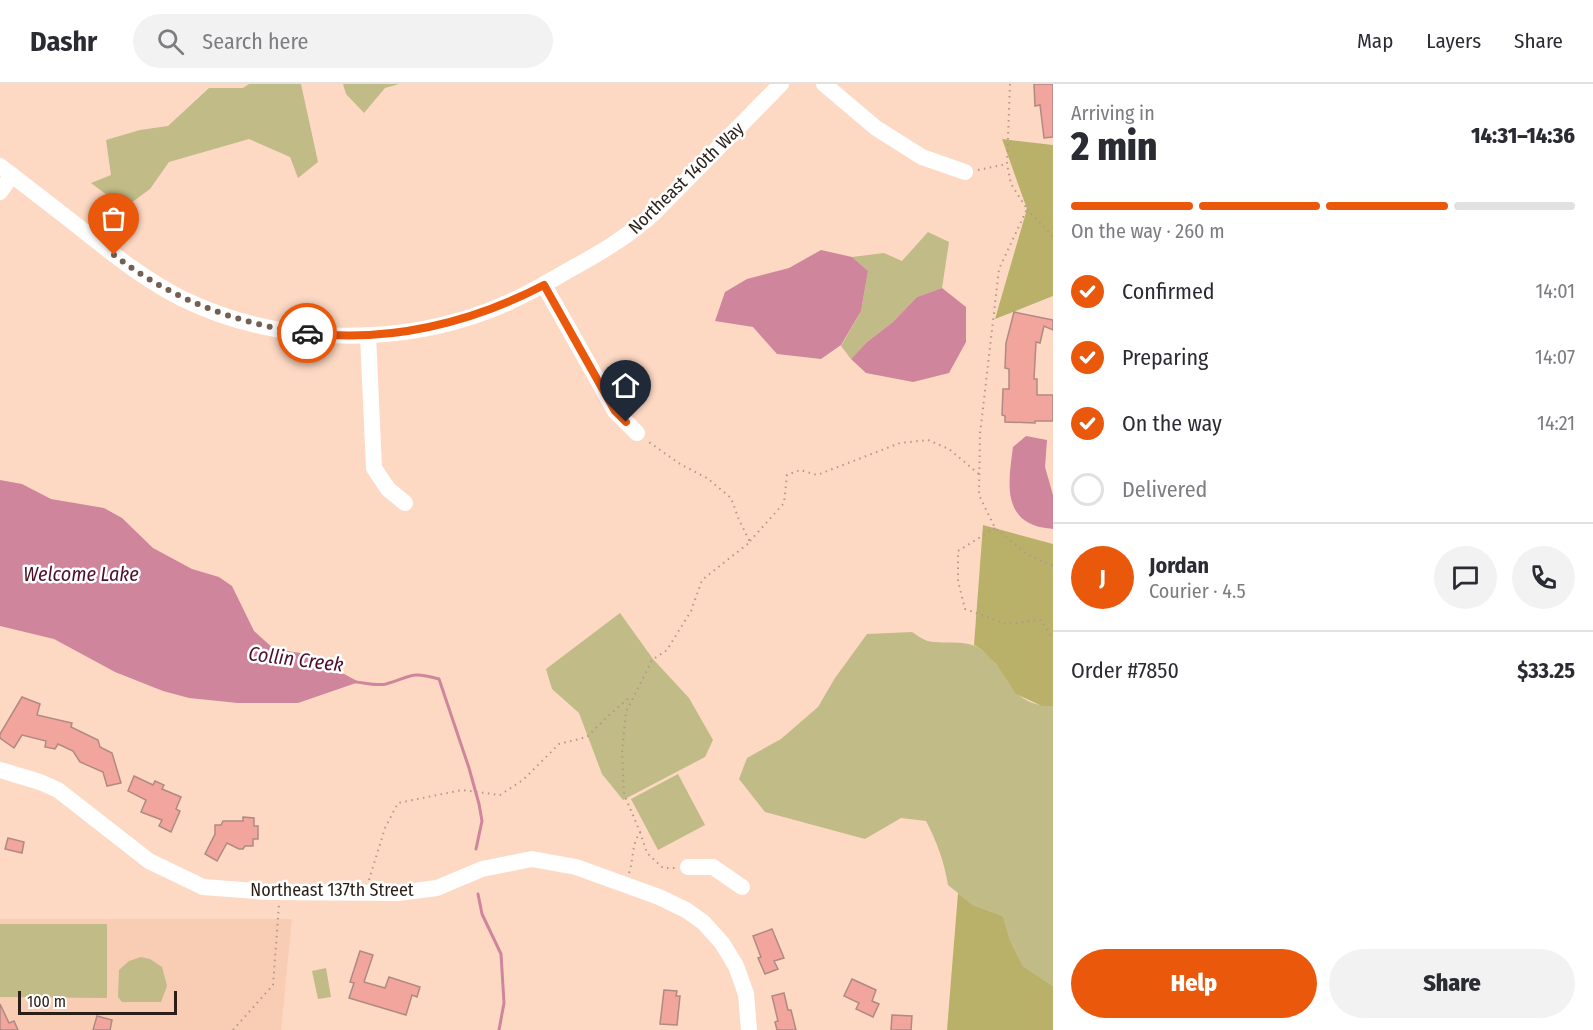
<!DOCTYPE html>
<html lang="en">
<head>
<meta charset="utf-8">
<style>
  body { margin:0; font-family:"Fira Sans Condensed",sans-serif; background:#f2f2f3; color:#2b2b33; height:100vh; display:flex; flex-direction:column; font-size:22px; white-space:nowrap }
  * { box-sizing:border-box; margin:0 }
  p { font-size:20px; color:#7c7c81 }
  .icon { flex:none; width:33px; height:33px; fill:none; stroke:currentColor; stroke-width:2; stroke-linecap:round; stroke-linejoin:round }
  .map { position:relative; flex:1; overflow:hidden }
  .side { display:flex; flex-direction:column; background:#fff; width:540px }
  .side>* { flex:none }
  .scale { position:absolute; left:18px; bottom:15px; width:159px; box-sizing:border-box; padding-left:6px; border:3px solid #2b1e16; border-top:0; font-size:16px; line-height:21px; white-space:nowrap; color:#2b1e16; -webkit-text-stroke:4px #fff; paint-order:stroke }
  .pin { position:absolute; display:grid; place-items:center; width:51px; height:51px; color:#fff; margin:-62px -26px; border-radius:50% 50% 50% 0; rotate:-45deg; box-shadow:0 0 6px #0007 }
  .pin .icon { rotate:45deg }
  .courier { position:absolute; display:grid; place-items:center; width:60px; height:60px; margin:-30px; border:4px solid #ea580c; border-radius:50%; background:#fff; color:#222; box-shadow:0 2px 8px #0007 }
  .head em { font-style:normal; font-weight:800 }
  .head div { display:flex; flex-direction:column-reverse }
  .head { display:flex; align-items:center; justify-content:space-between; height:102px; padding:0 18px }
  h1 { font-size:39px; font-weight:800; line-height:45px }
  .bar { display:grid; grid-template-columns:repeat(4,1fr); gap:9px 6px; align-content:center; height:72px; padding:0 18px }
  .bar i { height:8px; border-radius:4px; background:#e1e1e2 }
  .bar .on { background:#ea580c }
  .bar p { grid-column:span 4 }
  .line { display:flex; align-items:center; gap:15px; padding:0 18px; border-top:2px solid #e1e1e2 }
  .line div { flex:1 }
  .round { display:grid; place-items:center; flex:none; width:63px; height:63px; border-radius:32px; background:#f2f2f3 }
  ol { padding:0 18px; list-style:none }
  li { display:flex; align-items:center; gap:18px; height:66px }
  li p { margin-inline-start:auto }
  li .icon { padding:6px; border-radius:50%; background:#ea580c; color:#fff; stroke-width:4 }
  li:last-child { color:#7c7c81 }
  li i { width:33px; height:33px; border:3px solid #e1e1e2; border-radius:50% }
  .action { display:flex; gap:12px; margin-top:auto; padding:12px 18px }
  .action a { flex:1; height:69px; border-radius:36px; background:#ea580c; color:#fff; font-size:24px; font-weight:800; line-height:69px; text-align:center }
  .action a+a { background:#f2f2f3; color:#2b2b33 }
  header { display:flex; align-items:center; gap:36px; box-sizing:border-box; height:84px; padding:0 30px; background:#fff; border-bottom:2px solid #e1e1e2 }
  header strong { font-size:28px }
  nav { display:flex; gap:33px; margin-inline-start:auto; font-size:21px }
  .search { width:420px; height:54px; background:#f2f2f3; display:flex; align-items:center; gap:15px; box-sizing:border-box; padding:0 21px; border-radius:33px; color:#7c7c81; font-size:22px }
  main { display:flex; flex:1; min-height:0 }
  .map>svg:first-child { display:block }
</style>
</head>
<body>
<header>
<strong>Dashr</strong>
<div class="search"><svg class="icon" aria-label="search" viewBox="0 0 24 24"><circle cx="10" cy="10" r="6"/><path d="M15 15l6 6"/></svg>Search here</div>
<nav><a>Map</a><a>Layers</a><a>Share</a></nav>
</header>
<main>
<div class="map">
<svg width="1053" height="946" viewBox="0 0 1053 946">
  <rect width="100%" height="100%" fill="#fdd9c4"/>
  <path fill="#f8cdb4" d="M0,835H292L281,946H0Z"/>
  <g fill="#c0bb87">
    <path d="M249,0H301L318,78L298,94L290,73L249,55L169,78L150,105L124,124L91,99L111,91L106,56L140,46L168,42L209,4H243Z"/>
    <path d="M343,0H399L385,4L364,29L346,10Z"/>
    <path d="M928,148L949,158L942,204L917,213L893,238L867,258L851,275L841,262L861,227L868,187L852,173L884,169L902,177Z"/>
    <path d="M620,529L653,575L689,614L713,656L705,673L623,716L602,690L579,629L552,605L546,585Z"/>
    <path d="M912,548C917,551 923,556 928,557C947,561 967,554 983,567C1011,589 1008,622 1053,622V902L1023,882L1010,856L1003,832L973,821L948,801C944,777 937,758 926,737L901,734L865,755L765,728L739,695L747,674L781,655L818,623L835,594L867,550Z"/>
    <path d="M678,690L705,741L658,766L631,715Z"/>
    <path d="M0,840H107V914L0,913Z"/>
    <path d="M141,873L150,875L162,883L167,902L161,918H122L118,913L119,886L129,877Z"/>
    <path d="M326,884L331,913L318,915L312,887Z"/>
  </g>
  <g fill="#b9b169">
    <path d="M1002,55L1053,61V212L995,235L1027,125Z"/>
    <path d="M983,441L1053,460V622H1042L1016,610L996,580L982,566L974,561Z"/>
    <path d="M958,809L973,821L1003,832L1010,856L1023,882L1053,902V946H947Z"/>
  </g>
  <g fill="#cf859b">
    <path d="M821,166L852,173L868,187L861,227L841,261L821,275L777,270L753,243L715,237L725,208L747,195L789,184Z"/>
    <path d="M942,204L966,223V258L949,289L913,298L866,289L851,275L867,258L893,238L917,213Z"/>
    <path d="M1026,352L1047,356L1045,383L1053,411V445C1046,444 1036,443 1029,439C1002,425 1010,388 1013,363Z"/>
    <path d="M0,396L22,400L51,415L104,424L122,434L153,464L192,485L219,493L232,502L254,547L274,565L307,570L359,598L298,619H238L189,614L163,607L115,588L54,555L0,542Z"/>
  </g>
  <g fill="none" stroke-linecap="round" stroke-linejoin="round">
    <g stroke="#cf859b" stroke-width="3">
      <path d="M356,598C365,599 378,602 386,600C413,592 410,587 439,595L469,684L479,720L482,737L476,765"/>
      <path d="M478,810L482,830L501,870L504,919L499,946"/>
    </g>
  </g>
  <g fill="#f2a59c" stroke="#b18984" stroke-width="1.5">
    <path d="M1034,0H1053V53L1044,54L1040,21L1035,22Z"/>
    <path d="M1014,228L1053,236V246L1044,242L1040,259L1036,258L1034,295H1037V311H1053V337H1035V339L1005,338V332L1002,331L1003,305H1009V285L1005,284L1006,259Z"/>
    <path d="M22,613L40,620L37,631L72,639L71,643L98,656L100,663L112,669L121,699L107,702L103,688L80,678L73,667L58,660L55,665L45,663L46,657L22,651L14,664L0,654V650Z"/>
    <path d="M134,692L153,701L155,697L164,701L162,705L181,713L176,725L180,727L171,748L159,742L162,736L141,728L146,716L128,707Z"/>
    <path d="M243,733L254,734V742H258V755H253V762H245L243,765H239L227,759L217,777L205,770L215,750V741H221L223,737H243Z"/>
    <path d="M8,754L24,758L22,769L5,765Z"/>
    <path d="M772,845L784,874L774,877L778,885L765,890L758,874L761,873L753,852Z"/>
    <path d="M360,867L373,871L364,898L385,904L389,893L420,903L417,913L412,911L406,931L349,914L354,899L350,898Z"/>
    <path d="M852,895L876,906L872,917L879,920L873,933L856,925L859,919L844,912Z"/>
    <path d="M664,906L677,907L676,912H680L677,941L660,940Z"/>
    <path d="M784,909L788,926H791L796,946H777L775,938L778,937L772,912Z"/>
    <path d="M0,920L9,939L14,937L18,946H0Z"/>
    <path d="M892,931L912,932L911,946H891Z"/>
    <path d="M97,932L112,936L110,946H93Z"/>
  </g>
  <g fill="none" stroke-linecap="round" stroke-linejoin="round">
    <g stroke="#b49888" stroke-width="2" stroke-dasharray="1.5 4.5" stroke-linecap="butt">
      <path d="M1010,0L1007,80L1011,100L1027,125L999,185L980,350L979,411L995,444L1028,471L1053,482"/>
      <path d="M978,86L1007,80"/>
      <path d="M1027,125L1053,153"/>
      <path d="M995,444L958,467V497L965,525L1006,540L1041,536L1053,555"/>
      <path d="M750,457L784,419L787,391L800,386L817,391L900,359L928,356L949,365L980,391"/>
      <path d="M640,748L647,769L663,784H676"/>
      <path d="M629,789C634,774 631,762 640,748L624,710L622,668L626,628L652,576L667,566L691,527L702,496L750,458L739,436L731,414L707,394L680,380L646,356"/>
      <path d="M369,796L385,744L398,719L462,706L500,711L523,696L559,660L587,653L607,633L631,612"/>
      <path d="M233,946L273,901L279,820"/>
    </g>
    <g stroke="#fff" stroke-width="16">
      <path d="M824,0L876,44L922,73L965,88"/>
      <path d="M0,82C30,105 60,128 89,151C119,175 149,198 183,215C276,260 392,263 488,227C517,216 543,201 569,186C600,169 629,152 655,128L781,0"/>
      <path d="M0,108L12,91"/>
      <path d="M544,201L615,327L637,349"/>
      <path d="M368,251L374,384L388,405L405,419"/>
      <path d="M0,686L40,698L58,706L149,777L203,803L268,808L398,809L437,804L482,785L532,775L576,783L659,813L686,826L703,838L722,859L736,882L746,910L749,946"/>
      <path d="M688,783H713L742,803"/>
    </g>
  </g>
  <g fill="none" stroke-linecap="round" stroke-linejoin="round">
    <path stroke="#745f53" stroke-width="6" stroke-dasharray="0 10.8" d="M114,171C171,215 236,240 307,249"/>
    <path stroke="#ea580c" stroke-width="8" d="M307,249C389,259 471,239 544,201L615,327L626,338"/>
  </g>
  <g text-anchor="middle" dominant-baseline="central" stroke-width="5" stroke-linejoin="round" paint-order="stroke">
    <g font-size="18" fill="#2b1e16" stroke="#fff">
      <text transform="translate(686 94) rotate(-44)">Northeast 140th Way</text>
      <text x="332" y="806">Northeast 137th Street</text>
    </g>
    <g font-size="20" font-style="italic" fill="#4f0e29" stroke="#fff">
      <text x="81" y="490">Welcome Lake</text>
      <text transform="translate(296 575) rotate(7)">Collin Creek</text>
    </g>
  </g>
</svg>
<div class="scale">100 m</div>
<div class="pin" style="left:114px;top:171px;background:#ea580c"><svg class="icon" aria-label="bag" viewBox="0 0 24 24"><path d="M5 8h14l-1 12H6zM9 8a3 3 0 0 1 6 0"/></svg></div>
<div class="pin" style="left:626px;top:338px;background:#1f2937"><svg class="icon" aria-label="home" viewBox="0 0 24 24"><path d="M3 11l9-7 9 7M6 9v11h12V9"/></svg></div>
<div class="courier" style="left:307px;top:249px"><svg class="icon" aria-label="car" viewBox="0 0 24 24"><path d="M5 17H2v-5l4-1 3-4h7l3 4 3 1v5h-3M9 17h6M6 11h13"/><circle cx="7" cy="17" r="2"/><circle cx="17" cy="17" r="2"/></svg></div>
</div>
<section class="side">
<div class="head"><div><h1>2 min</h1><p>Arriving in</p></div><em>14:31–14:36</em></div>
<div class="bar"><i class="on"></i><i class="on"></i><i class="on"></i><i></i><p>On the way · 260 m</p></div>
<ol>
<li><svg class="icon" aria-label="check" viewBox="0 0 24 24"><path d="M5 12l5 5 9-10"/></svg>Confirmed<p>14:01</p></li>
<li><svg class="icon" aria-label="check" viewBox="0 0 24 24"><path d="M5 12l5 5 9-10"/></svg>Preparing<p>14:07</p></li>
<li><svg class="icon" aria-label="check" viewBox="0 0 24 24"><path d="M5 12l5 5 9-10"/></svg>On the way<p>14:21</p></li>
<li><i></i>Delivered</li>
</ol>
<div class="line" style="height:108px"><b class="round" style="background:#ea580c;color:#fff">J</b><div><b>Jordan</b><p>Courier · 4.5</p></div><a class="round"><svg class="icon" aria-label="chat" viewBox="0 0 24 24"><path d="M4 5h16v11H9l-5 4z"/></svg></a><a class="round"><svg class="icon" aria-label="phone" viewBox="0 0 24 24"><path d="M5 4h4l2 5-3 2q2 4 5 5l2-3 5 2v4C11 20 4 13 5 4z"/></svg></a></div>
<div class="line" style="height:78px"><div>Order #7850</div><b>$33.25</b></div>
<div class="action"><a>Help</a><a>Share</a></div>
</section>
</main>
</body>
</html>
